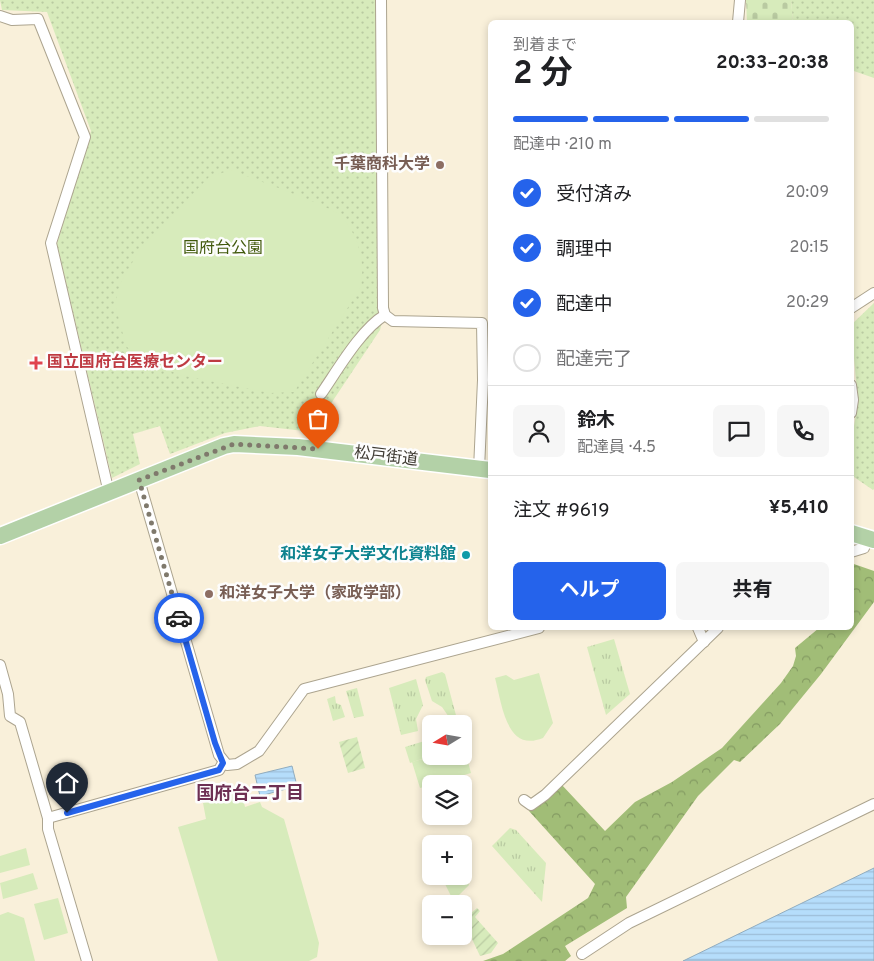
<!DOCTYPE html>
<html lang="ja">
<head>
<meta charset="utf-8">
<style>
  body { margin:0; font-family:Overpass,"Noto Sans JP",sans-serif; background:#f6f6f6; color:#202124; height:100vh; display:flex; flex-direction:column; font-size:19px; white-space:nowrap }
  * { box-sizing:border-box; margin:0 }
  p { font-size:16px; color:#757577 }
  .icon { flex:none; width:28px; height:28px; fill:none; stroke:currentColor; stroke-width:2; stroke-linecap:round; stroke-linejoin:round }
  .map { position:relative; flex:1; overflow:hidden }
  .panel { position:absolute; left:488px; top:20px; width:366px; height:610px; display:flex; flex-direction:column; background:#fff; border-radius:8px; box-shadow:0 2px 8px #0003 }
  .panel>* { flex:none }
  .needle { width:32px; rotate:259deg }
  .buttons { position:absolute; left:422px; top:715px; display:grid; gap:10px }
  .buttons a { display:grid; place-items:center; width:50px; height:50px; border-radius:8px; background:#fff; box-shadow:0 2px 8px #0003; font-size:25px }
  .pin { position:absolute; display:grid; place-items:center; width:42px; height:42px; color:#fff; margin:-51px -21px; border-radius:50% 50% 50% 0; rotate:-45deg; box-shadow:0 0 5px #0007 }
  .pin .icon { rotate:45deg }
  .courier { position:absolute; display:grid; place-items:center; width:50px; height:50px; margin:-25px; border:4px solid #2563eb; border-radius:50%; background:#fff; color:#222; box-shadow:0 1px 6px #0007 }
  .head em { font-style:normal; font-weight:700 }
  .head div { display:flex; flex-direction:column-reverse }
  .head { display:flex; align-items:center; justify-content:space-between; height:85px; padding:0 25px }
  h1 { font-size:32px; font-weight:700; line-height:38px }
  .bar { display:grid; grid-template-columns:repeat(4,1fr); gap:8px 5px; align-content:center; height:60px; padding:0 25px }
  .bar i { height:6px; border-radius:4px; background:#e0e0e0 }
  .bar .active { background:#2563eb }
  .bar p { grid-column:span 4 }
  .line { display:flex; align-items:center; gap:12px; padding:0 25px; border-top:1px solid #e0e0e0 }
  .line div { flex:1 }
  .round { display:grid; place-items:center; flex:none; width:52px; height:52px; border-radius:8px; background:#f6f6f6 }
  ol { padding:0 25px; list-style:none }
  li { display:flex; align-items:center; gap:15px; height:55px }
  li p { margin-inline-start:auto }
  li .icon { padding:5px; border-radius:50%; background:#2563eb; color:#fff; stroke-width:4 }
  li:last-child { color:#757577 }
  li i { width:28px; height:28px; border:2px solid #e0e0e0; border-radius:50% }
  .action { display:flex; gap:10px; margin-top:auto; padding:10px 25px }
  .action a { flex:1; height:58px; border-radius:8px; background:#2563eb; color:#fff; font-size:20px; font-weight:700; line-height:58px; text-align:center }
  .action a+a { background:#f6f6f6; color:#202124 }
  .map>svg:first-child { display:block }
</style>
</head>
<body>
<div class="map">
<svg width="874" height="961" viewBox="0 0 874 961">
  <defs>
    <pattern id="grass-tufts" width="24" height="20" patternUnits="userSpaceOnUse" patternTransform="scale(1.25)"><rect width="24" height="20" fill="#d7ebbb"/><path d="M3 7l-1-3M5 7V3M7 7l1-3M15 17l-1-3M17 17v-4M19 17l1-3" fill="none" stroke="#b9caa1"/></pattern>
    <pattern id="forest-crowns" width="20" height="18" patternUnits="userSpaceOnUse" patternTransform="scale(1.25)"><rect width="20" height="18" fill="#a1bd77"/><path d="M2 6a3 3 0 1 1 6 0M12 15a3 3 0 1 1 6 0" fill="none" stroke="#849b62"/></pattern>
    <pattern id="cemetery-stones" width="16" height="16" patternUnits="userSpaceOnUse" patternTransform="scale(1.25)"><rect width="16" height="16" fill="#d7ebbb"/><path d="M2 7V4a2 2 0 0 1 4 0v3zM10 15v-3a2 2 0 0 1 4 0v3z" fill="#b9caa1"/></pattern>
    <pattern id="park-dots" width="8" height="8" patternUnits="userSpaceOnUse" patternTransform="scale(1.25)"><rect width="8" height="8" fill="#d7ebbb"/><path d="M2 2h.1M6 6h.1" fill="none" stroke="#b9caa1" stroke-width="1.8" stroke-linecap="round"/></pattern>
    <pattern id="garden-furrows" width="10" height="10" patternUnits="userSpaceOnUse" patternTransform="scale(1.25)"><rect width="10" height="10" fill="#d7ebbb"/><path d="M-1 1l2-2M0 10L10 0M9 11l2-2" fill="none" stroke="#b9caa1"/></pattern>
    <pattern id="water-rules" width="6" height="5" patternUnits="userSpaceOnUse" patternTransform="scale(1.25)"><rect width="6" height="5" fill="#b5ddfb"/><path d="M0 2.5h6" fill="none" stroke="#9dbed8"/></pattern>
  </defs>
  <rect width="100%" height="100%" fill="#f9f0da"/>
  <g fill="url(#grass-tufts)">
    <path d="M614,639L630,694L606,715L587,647Z"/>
    <path d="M442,672L445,674L457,719L451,720L442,707L432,701L425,680L426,677Z"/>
    <path d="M416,679L423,705L416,719L418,731L401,735L389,688Z"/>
    <path d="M357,688L364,716L354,718L346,691Z"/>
    <path d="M335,696L336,703L341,705L345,717L333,721L327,699Z"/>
    <path d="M431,739V756L410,763L405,747Z"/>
    <path d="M510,828L516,830L546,863L542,902L492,846Z"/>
    <path d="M464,873L469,885L459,895L467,905L464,907V904H455L441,876H464Z"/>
  </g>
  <path fill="url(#forest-crowns)" d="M851,563L874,571V602L821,674L780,724L740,762L734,760L698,796L626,897L627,908L565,946L571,956L565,961H483L503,954L588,898L595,884L529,811L561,784L605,831L635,802L672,782L722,748L781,683L793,666L796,656L795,648L819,628H851Z"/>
  <path fill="url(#cemetery-stones)" d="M746,0H791L793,22H747Z"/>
  <g fill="url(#park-dots)">
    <path d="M0,0H378L384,315L380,330L326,411L322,433L260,426L225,433L170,454L160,426L133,434L140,464L112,478L57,244L91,131L47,12L2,10Z"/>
    <path d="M791,0H874V78L851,70V22H793Z"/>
    <path d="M874,303V489L873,490L851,475V444L858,402L851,325Z"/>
  </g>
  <g fill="url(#garden-furrows)">
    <path d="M357,737L365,768L348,773L339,742Z"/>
    <path d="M477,908L480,911L475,917L498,943L491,953L480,956L464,922V919Z"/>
  </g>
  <g fill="#d7ebbb">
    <path d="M231,170C248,177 333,207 341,216C359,236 365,261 361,287L294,392L270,393L180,375L138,357L126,346L115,304L120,284L140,249L209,177Z"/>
    <path d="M539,673L553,723L543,738C506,753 502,704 495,678L506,675L514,680Z"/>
    <path d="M464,747L471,773L420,788L412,762L433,756H464Z"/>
    <path d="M241,791L245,807L260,802L262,807L284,819L319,943L317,957L309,961H218L178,827L206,819L203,803Z"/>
    <path d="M26,848L30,865L0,873V856Z"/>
    <path d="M33,873L38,889L3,899L0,883Z"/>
    <path d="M58,898L68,933L44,940L34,904Z"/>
    <path d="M8,912L24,918L35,961H0V915Z"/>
  </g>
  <g fill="url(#water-rules)" stroke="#91acbe">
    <path d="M292,766L297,786L260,796L255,775Z"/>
    <path d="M874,868V961H683Z"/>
  </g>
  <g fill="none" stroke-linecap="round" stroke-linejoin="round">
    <defs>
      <g id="street">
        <path d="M381,0L383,308L385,315L393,321L482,323L483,380L479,469"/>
        <path d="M0,16L12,20L38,19L85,137L51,243L109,493"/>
        <path d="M738,22L740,0"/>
        <path d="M851,308L874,293"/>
        <path d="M851,385L853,400L851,413"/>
        <path d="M321,394C337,371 361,329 385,315"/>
        <path d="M139,480L219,755L227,765L237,764L259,751L304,689L539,628"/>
        <path d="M851,552L864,548L867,538"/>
        <path d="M698,628L704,642"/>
        <path d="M0,665L8,694L10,716L20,722L48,818L219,770L223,763"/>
        <path d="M524,800L531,805L545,795L718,628"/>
        <path d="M48,818V829L87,961"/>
        <path d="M582,954L629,923L874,804"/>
      </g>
      <g id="primary">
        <path d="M851,533L874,540"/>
        <path d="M0,536L224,446L234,444L298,447L490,470"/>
      </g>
    </defs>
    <use href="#street" stroke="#aca48f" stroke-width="12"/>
    <use href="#primary" stroke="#fff" stroke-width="19"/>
    <use href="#street" stroke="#fff" stroke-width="10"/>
    <use href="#primary" stroke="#b3d1a7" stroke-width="16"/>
  </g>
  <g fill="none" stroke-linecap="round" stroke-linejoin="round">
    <path stroke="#7f796c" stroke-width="5" stroke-dasharray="0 9" d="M179,618L139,480L234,444L318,449"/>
    <path stroke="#2563eb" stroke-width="6" d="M67,813L219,770L223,763L215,743L179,618"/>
  </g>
  <g fill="#8d6e63" stroke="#fdfdfd" stroke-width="2">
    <circle cx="440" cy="165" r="5"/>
    <circle cx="209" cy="594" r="5"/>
  </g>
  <path fill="#e0444e" stroke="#fdfdfd" stroke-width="2" d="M33.5 355.5h5v5h5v5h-5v5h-5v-5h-5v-5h5z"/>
  <circle fill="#0f9aa8" stroke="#fdfdfd" stroke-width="2" cx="466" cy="555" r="5"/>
  <g text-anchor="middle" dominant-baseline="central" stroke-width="5" stroke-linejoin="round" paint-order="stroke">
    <g font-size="16" font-weight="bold" fill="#785e54" stroke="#fdfdfd" text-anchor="end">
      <text x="430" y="165">千葉商科大学</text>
      <text x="219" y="594" text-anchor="start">和洋女子大学（家政学部）</text>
    </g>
    <g font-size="16" fill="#425a0d" stroke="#fdfdfd">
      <text x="223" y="249">国府台公園</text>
    </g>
    <g font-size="16" font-weight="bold" fill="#be3a42" stroke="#fdfdfd" text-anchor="start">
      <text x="47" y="363">国立国府台医療センター</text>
    </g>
    <g font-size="16" fill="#3d3931" stroke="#fdfdfd">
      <text transform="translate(386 457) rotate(7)">松戸街道</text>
    </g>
    <g font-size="16" font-weight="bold" fill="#0d838f" stroke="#fdfdfd" text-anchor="end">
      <text x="456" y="555">和洋女子大学文化資料館</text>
    </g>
    <g font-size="18" font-weight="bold" fill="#6d2f53" stroke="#fdfdfd">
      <text x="250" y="794">国府台二丁目</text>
    </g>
  </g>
</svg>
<div class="buttons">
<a><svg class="needle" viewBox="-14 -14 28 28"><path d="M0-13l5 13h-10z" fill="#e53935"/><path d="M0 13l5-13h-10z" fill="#757577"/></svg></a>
<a><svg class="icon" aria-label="layers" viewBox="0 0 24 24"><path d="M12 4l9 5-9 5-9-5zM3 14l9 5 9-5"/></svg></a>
<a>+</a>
<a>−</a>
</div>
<div class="pin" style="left:318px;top:449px;background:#ea580c"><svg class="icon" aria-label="bag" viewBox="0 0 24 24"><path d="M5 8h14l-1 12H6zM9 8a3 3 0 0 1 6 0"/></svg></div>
<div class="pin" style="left:67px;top:813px;background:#1f2937"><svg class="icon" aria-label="home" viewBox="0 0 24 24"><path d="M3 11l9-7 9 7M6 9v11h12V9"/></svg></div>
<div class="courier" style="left:179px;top:618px"><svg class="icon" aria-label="car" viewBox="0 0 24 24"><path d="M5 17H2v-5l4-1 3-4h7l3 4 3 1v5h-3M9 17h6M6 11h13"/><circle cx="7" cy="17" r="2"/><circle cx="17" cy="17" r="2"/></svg></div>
<section class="panel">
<div class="head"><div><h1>2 分</h1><p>到着まで</p></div><em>20:33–20:38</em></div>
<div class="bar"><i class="active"></i><i class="active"></i><i class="active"></i><i></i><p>配達中 · 210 m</p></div>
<ol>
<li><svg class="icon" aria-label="check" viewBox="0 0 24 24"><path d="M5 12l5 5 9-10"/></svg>受付済み<p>20:09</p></li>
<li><svg class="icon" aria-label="check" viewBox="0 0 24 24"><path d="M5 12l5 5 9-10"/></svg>調理中<p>20:15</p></li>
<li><svg class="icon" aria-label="check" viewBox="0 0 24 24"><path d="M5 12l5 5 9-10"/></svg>配達中<p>20:29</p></li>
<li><i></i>配達完了</li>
</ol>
<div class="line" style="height:90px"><a class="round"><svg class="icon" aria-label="person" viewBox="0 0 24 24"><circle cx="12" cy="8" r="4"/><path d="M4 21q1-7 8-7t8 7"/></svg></a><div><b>鈴木</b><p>配達員 · 4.5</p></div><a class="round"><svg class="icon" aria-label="chat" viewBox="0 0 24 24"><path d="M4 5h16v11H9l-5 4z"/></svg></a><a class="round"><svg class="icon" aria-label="phone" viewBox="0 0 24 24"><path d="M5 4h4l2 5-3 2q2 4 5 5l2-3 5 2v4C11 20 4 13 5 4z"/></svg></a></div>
<div class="line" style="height:65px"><div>注文 #9619</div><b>¥5,410</b></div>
<div class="action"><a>ヘルプ</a><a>共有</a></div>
</section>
</div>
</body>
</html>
